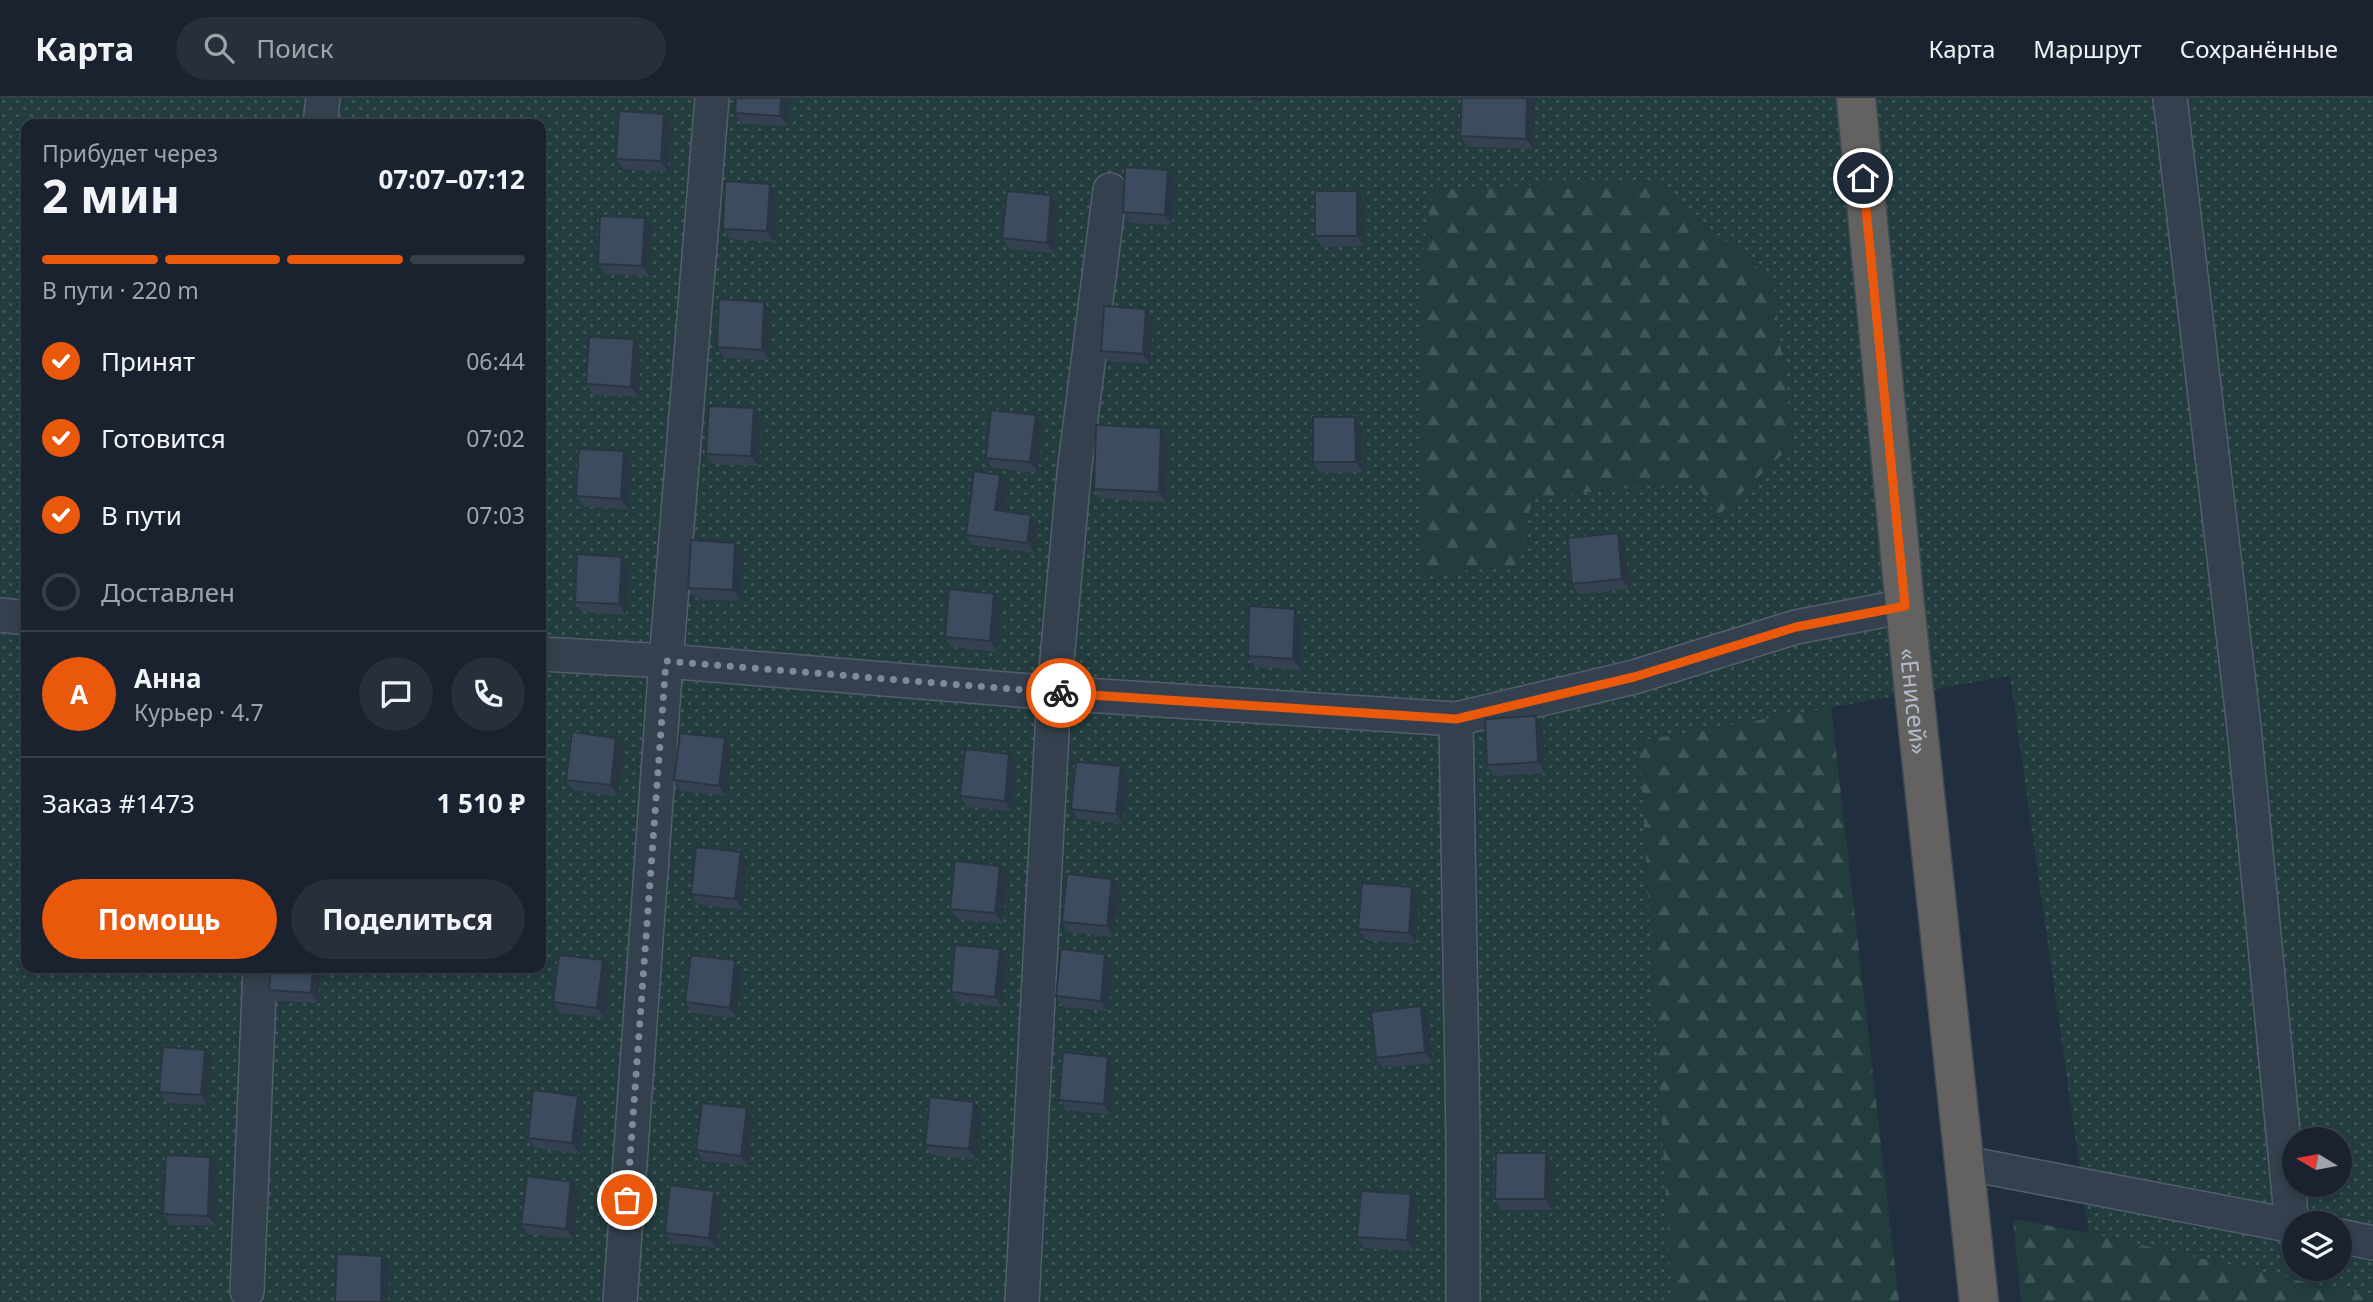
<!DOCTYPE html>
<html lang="ru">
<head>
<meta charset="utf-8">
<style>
  body { margin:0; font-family:"Noto Sans",sans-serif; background:#262f3a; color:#f1f3f6; height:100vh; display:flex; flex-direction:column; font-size:26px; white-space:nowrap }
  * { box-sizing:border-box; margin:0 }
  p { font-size:23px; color:#9fa4aa }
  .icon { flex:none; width:38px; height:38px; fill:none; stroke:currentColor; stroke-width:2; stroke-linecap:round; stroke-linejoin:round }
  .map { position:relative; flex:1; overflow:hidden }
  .details { position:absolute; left:21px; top:21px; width:525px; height:854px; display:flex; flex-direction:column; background:#19222e; border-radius:14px; box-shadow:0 4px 10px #0003,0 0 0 2px #373f4a }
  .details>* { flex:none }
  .needle { width:46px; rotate:280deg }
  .fabs { position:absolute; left:2282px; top:1029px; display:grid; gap:14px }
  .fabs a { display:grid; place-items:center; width:70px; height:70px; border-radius:50%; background:#19222e; box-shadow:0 4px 10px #0003,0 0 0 2px #373f4a; font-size:35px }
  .pin { position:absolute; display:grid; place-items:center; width:60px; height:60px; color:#fff; margin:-30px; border:4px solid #fff; border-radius:50%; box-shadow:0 2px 7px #0007 }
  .courier { position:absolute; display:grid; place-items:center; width:70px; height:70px; margin:-35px; border:5px solid #ea580c; border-radius:50%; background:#fff; color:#222; box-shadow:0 2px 9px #0007 }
  .overview em { font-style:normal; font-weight:700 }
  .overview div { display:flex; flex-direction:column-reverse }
  .overview { display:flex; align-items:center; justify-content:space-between; height:119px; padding:0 21px }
  h1 { font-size:46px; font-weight:700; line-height:52px }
  .bar { display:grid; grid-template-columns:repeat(4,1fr); gap:10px 7px; align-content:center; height:84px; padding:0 21px }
  .bar i { height:9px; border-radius:5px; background:#373f4a }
  .bar .on { background:#ea580c }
  .bar p { grid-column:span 4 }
  .line { display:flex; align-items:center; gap:18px; padding:0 21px; border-top:2px solid #373f4a }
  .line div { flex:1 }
  .round { display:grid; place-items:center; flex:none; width:74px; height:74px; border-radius:37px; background:#262f3a }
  ol { padding:0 21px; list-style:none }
  li { display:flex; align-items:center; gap:21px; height:77px }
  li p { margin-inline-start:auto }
  li .icon { padding:7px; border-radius:50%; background:#ea580c; color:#fff; stroke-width:4 }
  li:last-child { color:#9fa4aa }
  li i { width:38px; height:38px; border:4px solid #373f4a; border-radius:50% }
  .button { display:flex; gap:14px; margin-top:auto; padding:14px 21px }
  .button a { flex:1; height:80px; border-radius:42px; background:#ea580c; color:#fff; font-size:28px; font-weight:700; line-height:80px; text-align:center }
  .button a+a { background:#262f3a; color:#f1f3f6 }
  header { display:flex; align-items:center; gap:42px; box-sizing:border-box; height:98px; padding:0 35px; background:#19222e; border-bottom:2px solid #373f4a }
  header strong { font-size:33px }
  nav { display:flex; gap:38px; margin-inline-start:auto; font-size:24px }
  .search { width:490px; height:63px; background:#262f3a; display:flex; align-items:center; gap:18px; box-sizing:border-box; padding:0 24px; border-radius:38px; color:#9fa4aa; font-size:26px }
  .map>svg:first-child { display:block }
</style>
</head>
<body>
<header>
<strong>Карта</strong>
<div class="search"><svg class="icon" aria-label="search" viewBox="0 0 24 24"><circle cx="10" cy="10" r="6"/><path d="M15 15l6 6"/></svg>Поиск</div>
<nav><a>Карта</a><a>Маршрут</a><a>Сохранённые</a></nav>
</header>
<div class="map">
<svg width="2373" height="1204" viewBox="0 0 2373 1204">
  <defs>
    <pattern id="forest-firs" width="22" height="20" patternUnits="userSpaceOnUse" patternTransform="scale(1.75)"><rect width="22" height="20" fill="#233d3f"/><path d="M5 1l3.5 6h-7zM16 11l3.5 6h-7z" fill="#405759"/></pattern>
    <pattern id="park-dots" width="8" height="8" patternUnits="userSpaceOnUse" patternTransform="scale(1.75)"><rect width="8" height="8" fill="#233d3f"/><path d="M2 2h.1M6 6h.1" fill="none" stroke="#405759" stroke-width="1.8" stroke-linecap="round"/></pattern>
  </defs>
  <rect width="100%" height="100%" fill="#212e3e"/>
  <g fill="url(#forest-firs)">
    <path d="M1650,82L1773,182L1793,346L1717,419L1519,468L1422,476L1421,171L1432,92Z"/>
    <path d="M1831,609L1899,1204H1672L1639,643Z"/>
    <path d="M2013,1121L2089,1135L2373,1199V1204H2021Z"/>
  </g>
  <path fill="url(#park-dots)" fill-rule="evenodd" d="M0,0H1248L1261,3L1263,0H2373V1199L2089,1135L2010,578L1639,643L1672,1204H0ZM26,26H541V870H26ZM1650,82L1773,182L1793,346L1717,419L1695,383L1532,400L1519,468L1423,476L1421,171L1432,92ZM2294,1041H2340V1087H2294ZM2294,1125H2340V1171H2294Z"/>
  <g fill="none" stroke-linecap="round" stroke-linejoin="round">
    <defs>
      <g id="minor">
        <path d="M2170,0L2244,629L2292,1128"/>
        <path d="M320,26L323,0"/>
        <path d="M0,517L26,520"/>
        <path d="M541,556L666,563L1054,595L1456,621L1634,579L1796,529L1905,508"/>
        <path d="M1456,621L1463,1037V1204"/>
        <path d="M1965,1065L2294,1128"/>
        <path d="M2340,1138L2373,1145"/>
        <path d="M247,1193L260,870"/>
        <path d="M620,1204L666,563L712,0"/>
        <path d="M1022,1204L1054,595L1074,375L1110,92"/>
      </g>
      <g id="trunk">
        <path id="s1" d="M1856,0L1905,508L1979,1204"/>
      </g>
    </defs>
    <use href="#minor" stroke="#535e6c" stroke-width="36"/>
    <use href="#trunk" stroke="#404b59" stroke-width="41"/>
    <use href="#minor" stroke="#35404e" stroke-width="33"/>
    <use href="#trunk" stroke="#646260" stroke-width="38"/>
  </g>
  <g fill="#344151">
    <path d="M789,0L788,28L742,26L735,15Z"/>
    <path d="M1462,0H1535L1533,51L1468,49L1460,38Z"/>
    <path d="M664,16L671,26L668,74L624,71L616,61Z"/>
    <path d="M1168,72L1175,83L1172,127L1130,125L1123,114Z"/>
    <path d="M770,86L777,96L774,144L730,141L723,131Z"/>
    <path d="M1364,103V148L1322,149L1315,138Z"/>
    <path d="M1059,108L1054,155L1010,151L1002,140Z"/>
    <path d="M645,120L653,131L650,179L605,176L598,166Z"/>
    <path d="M764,204L772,214L769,262L724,260L717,249Z"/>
    <path d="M1153,221L1150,266L1108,263L1101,253Z"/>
    <path d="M634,241L641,252L639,299L594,297L586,286Z"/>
    <path d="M754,310L761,321L759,368L714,366L706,356Z"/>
    <path d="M1355,319L1362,329L1363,374L1320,375L1313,364Z"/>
    <path d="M1043,328L1038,375L993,370L986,360Z"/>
    <path d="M1161,330L1168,341L1166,404L1101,401L1094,391Z"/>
    <path d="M624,353L631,364L629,411L584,409L576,398Z"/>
    <path d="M1007,387L1004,413L1031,417L1038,428L1035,455L973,447L966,437Z"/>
    <path d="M735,445L743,455L740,503L696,501L688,490Z"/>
    <path d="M1625,445L1630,491L1579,496L1572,486Z"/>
    <path d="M630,469L626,517L582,514L575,504Z"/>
    <path d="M994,496L1002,506L997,554L952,549L945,539Z"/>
    <path d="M1302,521L1301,572L1255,569L1248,558Z"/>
    <path d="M1536,618L1543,629L1545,675L1494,678L1487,667Z"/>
    <path d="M624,650L618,698L573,692L566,682Z"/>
    <path d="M732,650L726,698L681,693L674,682Z"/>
    <path d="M1016,666L1012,713L967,709L960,698Z"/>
    <path d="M1128,679L1123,726L1078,721L1071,711Z"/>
    <path d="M748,764L743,812L698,806L691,796Z"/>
    <path d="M1000,768L1007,778L1003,826L958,821L950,811Z"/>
    <path d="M1412,789L1419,800L1416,846L1366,842L1358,831Z"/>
    <path d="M1119,792L1114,839L1069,834L1062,824Z"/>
    <path d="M1105,856L1113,866L1108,913L1063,909L1056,898Z"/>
    <path d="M735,862L742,873L737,920L692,915L685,904Z"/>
    <path d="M1007,862L1002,909L958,904L951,894Z"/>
    <path d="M271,870H321L318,905L276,903L269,892Z"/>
    <path d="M611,873L605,920L560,915L553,904Z"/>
    <path d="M1421,908L1428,919L1433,965L1383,970L1376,960Z"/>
    <path d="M1108,959L1115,969L1111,1017L1066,1012L1059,1002Z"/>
    <path d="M212,962L208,1007L167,1005L159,994Z"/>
    <path d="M585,1008L580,1056L535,1050L528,1040Z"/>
    <path d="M747,1010L754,1021L748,1068L703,1063L696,1052Z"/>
    <path d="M982,1014L977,1062L932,1057L925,1047Z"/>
    <path d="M1546,1055L1553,1065V1112H1502L1495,1101Z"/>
    <path d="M218,1070L216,1128L170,1127L163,1116Z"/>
    <path d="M579,1094L573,1141L528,1136L521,1126Z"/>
    <path d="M1411,1096L1418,1107L1414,1153L1364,1150L1357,1139Z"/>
    <path d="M722,1103L716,1150L672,1145L665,1135Z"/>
  </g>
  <g fill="#2a3542">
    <path d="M781,0H789L788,28L780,18Z"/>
    <path d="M1527,0H1535L1533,51L1526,41Z"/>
    <path d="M664,16L671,26L668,74L661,63Z"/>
    <path d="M1168,72L1175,83L1172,127L1165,117Z"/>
    <path d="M770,86L777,96L774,144L767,133Z"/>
    <path d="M1357,93L1364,103V148L1357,138Z"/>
    <path d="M1051,97L1059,108L1054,155L1047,145Z"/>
    <path d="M645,120L653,131L650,179L642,168Z"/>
    <path d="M764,204L772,214L769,262L762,252Z"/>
    <path d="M1146,211L1153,221L1150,266L1143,256Z"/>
    <path d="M634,241L641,252L639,299L631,289Z"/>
    <path d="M754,310L761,321L759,368L751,358Z"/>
    <path d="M1036,317L1043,328L1038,375L1030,364Z"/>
    <path d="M1355,319L1362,329L1363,374L1356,364Z"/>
    <path d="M1161,330L1168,341L1166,404L1159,394Z"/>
    <path d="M624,353L631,364L629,411L621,401Z"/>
    <path d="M1000,377L1007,387L1003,423L995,412Z"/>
    <path d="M1031,417L1038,428L1035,455L1027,445Z"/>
    <path d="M1618,435L1625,445L1630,491L1622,481Z"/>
    <path d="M735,445L743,455L740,503L733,492Z"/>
    <path d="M622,459L630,469L626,517L619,506Z"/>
    <path d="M994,496L1002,506L997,554L990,543Z"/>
    <path d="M1295,511L1302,521L1301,572L1293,561Z"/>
    <path d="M1536,618L1543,629L1545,675L1538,664Z"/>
    <path d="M616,640L624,650L618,698L611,687Z"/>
    <path d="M725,640L732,650L726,698L719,688Z"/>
    <path d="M1009,656L1016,666L1012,713L1005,703Z"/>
    <path d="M1121,668L1128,679L1123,726L1116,716Z"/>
    <path d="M741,754L748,764L743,812L735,801Z"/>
    <path d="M1000,768L1007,778L1003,826L995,815Z"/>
    <path d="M1112,781L1119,792L1114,839L1107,828Z"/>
    <path d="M1412,789L1419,800L1416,846L1409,835Z"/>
    <path d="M1000,851L1007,862L1002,909L995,899Z"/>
    <path d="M1105,856L1113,866L1108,913L1101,903Z"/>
    <path d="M603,862L611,873L605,920L597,910Z"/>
    <path d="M735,862L742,873L737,920L730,910Z"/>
    <path d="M313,870H321L318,905L311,895Z"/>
    <path d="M1421,908L1428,919L1433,965L1425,954Z"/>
    <path d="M205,952L212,962L208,1007L201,997Z"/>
    <path d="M1108,959L1115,969L1111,1017L1104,1006Z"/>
    <path d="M578,998L585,1008L580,1056L572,1045Z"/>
    <path d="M974,1004L982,1014L977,1062L969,1051Z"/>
    <path d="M747,1010L754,1021L748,1068L741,1058Z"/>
    <path d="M1546,1055L1553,1065V1112L1545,1101Z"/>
    <path d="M210,1059L218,1070L216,1128L208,1118Z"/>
    <path d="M571,1084L579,1094L573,1141L566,1131Z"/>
    <path d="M714,1093L722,1103L716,1150L709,1140Z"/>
    <path d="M1411,1096L1418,1107L1414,1153L1407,1142Z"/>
    <path d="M382,1158L390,1168L388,1204H381Z"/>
  </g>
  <g fill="#3c4c5e" stroke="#2a3542" stroke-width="2">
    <path d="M736,0H781L780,18L735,15Z"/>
    <path d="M1462,0H1527L1526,41L1460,38Z"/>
    <path d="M619,13L664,16L661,63L616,61Z"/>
    <path d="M1125,69L1168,72L1165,117L1123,114Z"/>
    <path d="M725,83L770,86L767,133L723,131Z"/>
    <path d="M1007,93L1051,97L1047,145L1002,140Z"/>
    <rect x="1315" y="93" width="42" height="45"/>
    <path d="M600,118L645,120L642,168L598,166Z"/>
    <path d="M719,201L764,204L762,252L717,249Z"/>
    <path d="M1104,208L1146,211L1143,256L1101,253Z"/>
    <path d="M589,239L634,241L631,289L586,286Z"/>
    <path d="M709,308L754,310L751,358L706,356Z"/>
    <path d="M991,312L1036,317L1030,364L986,360Z"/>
    <path d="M1313,319H1355L1356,364H1313Z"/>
    <path d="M1096,327L1161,330L1159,394L1094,391Z"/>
    <path d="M579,351L624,353L621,401L576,398Z"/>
    <path d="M974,373L1000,377L995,412L1031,417L1027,445L966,437Z"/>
    <path d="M1618,435L1622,481L1572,486L1568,440Z"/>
    <path d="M691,442L735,445L733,492L688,490Z"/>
    <path d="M577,456L622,459L619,506L575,504Z"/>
    <path d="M949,491L994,496L990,543L945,539Z"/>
    <path d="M1249,508L1295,511L1293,561L1248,558Z"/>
    <path d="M1536,618L1538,664L1487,667L1485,621Z"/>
    <path d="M572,634L616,640L611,687L566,682Z"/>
    <path d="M680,635L725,640L719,688L674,682Z"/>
    <path d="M965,651L1009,656L1005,703L960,698Z"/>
    <path d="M1076,664L1121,668L1116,716L1071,711Z"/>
    <path d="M696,749L741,754L735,801L691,796Z"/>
    <path d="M955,763L1000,768L995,815L950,811Z"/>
    <path d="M1067,776L1112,781L1107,828L1062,824Z"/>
    <path d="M1362,785L1412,789L1409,835L1358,831Z"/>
    <path d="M955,847L1000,851L995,899L951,894Z"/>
    <path d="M1061,851L1105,856L1101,903L1056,898Z"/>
    <path d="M559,857L603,862L597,910L553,904Z"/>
    <path d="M691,857L735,862L730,910L685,904Z"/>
    <path d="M271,870H313L311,895L269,892Z"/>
    <path d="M1421,908L1425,954L1376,960L1371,914Z"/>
    <path d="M163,949L205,952L201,997L159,994Z"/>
    <path d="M1063,954L1108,959L1104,1006L1059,1002Z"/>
    <path d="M533,992L578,998L572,1045L528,1040Z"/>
    <path d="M930,999L974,1004L969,1051L925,1047Z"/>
    <path d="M702,1005L747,1010L741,1058L696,1052Z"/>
    <path d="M1496,1055H1546L1545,1101H1495Z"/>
    <path d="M166,1057L210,1059L208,1118L163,1116Z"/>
    <path d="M527,1078L571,1084L566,1131L521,1126Z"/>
    <path d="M670,1087L714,1093L709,1140L665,1135Z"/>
    <path d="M1361,1093L1411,1096L1407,1142L1357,1139Z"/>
    <path d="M337,1156L382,1158L381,1204H335Z"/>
  </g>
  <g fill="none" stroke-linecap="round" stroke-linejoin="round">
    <path stroke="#7e8a99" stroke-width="7" stroke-dasharray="0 12.6" d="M627,1102L666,563L1061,595"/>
    <path stroke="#ea580c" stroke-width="9" d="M1061,595L1456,621L1634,579L1796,529L1905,508L1863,80"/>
  </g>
  <g text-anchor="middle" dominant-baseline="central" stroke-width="5" stroke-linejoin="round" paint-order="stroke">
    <g font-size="24" fill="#b0bbca" stroke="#1a2533">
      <text stroke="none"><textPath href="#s1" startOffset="606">«Енисей»</textPath></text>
    </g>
  </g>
</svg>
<div class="fabs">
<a><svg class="needle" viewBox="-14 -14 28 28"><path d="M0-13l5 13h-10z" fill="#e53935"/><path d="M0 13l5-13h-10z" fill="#9fa4aa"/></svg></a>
<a><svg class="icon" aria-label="layers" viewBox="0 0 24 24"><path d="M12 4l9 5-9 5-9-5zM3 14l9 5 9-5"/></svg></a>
</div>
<div class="pin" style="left:627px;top:1102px;background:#ea580c"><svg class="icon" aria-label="bag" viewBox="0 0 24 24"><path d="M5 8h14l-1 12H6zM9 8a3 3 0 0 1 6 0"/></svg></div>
<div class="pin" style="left:1863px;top:80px;background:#1f2937"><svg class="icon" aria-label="home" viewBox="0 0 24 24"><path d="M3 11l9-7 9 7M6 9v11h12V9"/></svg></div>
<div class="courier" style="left:1061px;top:595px"><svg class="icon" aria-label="bike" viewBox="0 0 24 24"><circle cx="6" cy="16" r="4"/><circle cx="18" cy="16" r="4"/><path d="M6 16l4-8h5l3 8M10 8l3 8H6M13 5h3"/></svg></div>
<section class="details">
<div class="overview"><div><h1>2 мин</h1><p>Прибудет через</p></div><em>07:07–07:12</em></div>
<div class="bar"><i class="on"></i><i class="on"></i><i class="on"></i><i></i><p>В пути · 220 m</p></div>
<ol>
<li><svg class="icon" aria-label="check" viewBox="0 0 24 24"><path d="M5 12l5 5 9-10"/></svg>Принят<p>06:44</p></li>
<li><svg class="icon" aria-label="check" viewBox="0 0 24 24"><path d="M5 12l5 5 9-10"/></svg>Готовится<p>07:02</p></li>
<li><svg class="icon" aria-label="check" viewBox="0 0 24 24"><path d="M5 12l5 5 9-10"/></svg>В пути<p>07:03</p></li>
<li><i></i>Доставлен</li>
</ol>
<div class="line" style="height:126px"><b class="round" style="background:#ea580c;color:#fff">А</b><div><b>Анна</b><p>Курьер · 4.7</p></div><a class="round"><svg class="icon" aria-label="chat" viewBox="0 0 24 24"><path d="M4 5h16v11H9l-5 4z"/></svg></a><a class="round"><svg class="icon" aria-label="phone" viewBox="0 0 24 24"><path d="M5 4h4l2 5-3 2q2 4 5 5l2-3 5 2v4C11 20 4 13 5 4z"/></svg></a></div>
<div class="line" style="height:91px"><div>Заказ #1473</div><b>1 510 ₽</b></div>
<div class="button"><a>Помощь</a><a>Поделиться</a></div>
</section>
</div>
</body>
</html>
